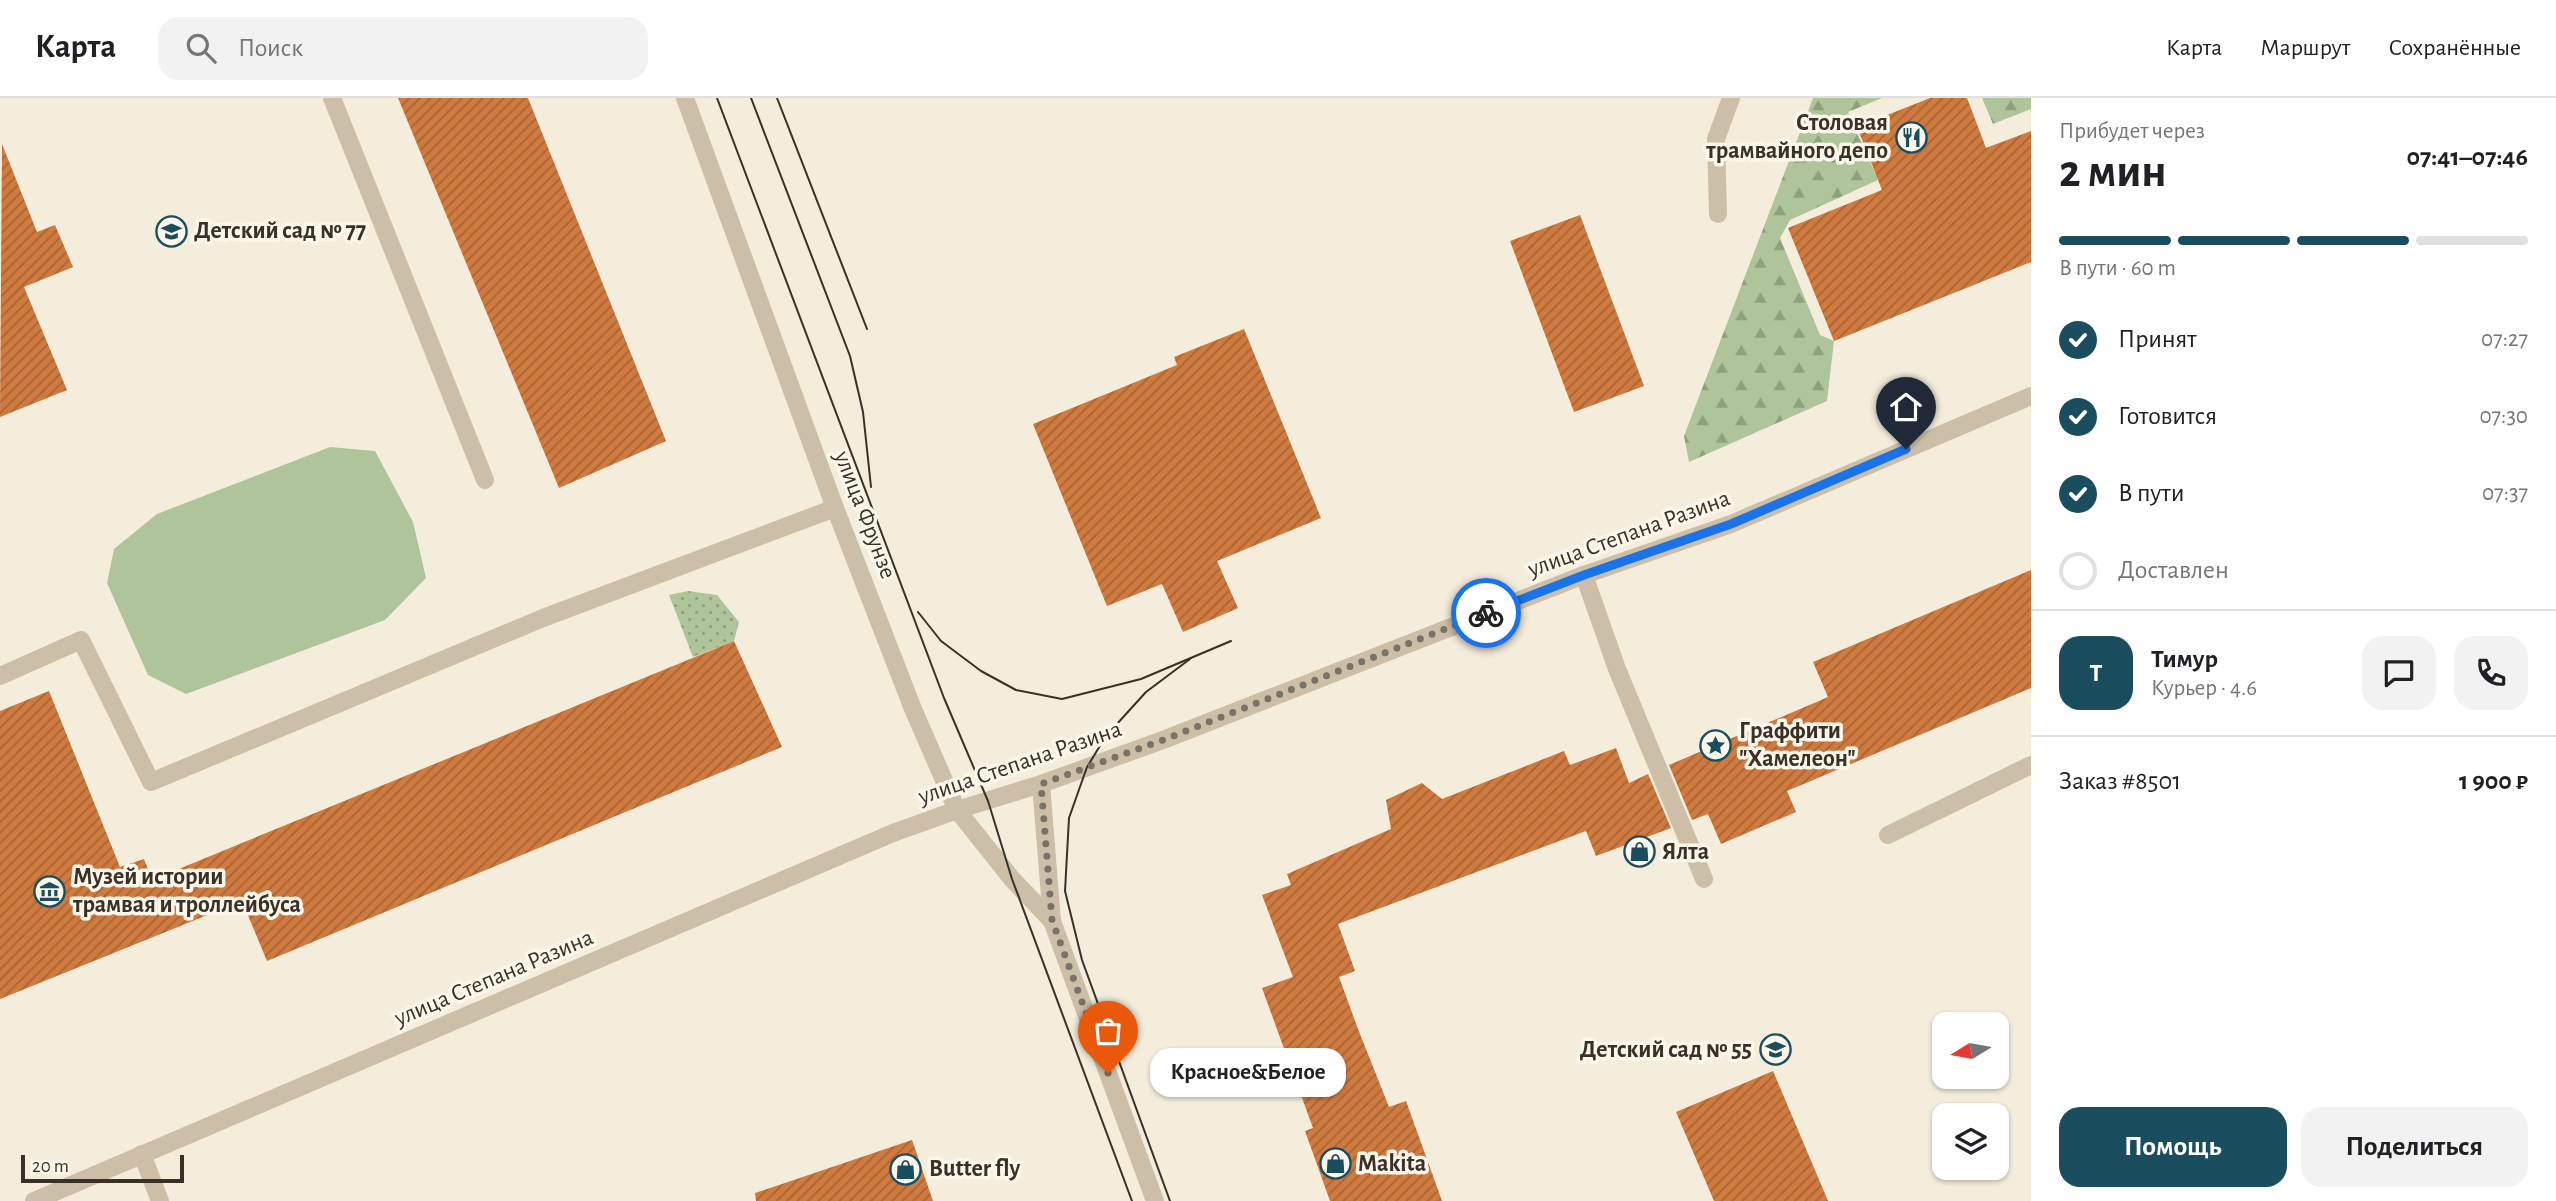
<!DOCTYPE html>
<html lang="ru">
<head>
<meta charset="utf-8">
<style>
  body { margin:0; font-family:"Alegreya Sans",sans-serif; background:#f2f2f2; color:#202124; height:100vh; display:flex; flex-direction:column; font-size:26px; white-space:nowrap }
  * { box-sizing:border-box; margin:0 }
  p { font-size:23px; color:#757577 }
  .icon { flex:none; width:38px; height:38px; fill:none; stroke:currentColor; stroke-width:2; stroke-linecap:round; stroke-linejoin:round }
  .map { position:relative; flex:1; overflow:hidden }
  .details { display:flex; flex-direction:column; background:#fff; width:525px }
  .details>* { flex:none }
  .needle { width:46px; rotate:259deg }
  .fabs { position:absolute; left:1932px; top:914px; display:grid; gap:14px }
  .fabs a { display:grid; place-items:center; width:77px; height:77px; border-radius:14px; background:#fff; box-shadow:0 2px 5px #0004; font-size:35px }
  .scale { position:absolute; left:21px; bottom:18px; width:163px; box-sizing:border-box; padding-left:7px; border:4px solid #393028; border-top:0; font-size:19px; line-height:24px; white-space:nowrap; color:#393028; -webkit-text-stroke:5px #fbf6e9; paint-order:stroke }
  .pin { position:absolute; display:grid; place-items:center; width:60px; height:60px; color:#fff; margin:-72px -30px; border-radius:50% 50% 50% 0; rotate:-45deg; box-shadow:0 0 7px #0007 }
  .pin .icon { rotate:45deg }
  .courier { position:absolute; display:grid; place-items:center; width:70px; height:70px; margin:-35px; border:5px solid #1a73e8; border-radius:50%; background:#fff; color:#222; box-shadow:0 2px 9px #0007 }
  .bubble { position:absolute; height:49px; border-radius:21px; background:#fff; box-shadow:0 2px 5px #0004; font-size:23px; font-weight:700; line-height:49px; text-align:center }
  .overview em { font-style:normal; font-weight:700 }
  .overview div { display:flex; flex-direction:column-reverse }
  .overview { display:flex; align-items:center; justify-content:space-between; height:119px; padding:0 28px }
  h1 { font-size:46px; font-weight:700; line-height:52px }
  .bar { display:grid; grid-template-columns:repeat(4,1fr); gap:10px 7px; align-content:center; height:84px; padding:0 28px }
  .bar i { height:9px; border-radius:5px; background:#e0e0e0 }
  .bar .selected { background:#1a4e5e }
  .bar p { grid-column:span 4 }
  .line { display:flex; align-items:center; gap:18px; padding:0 28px; border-top:2px solid #e0e0e0 }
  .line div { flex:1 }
  .round { display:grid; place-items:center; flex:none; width:74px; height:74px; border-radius:21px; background:#f2f2f2 }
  ol { padding:0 28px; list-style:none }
  li { display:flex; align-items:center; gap:21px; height:77px }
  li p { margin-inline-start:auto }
  li .icon { padding:7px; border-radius:50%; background:#1a4e5e; color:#fff; stroke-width:4 }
  li:last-child { color:#757577 }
  li i { width:38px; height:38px; border:4px solid #e0e0e0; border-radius:50% }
  .action { display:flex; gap:14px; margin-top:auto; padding:14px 28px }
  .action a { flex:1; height:80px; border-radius:21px; background:#1a4e5e; color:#fff; font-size:28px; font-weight:700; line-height:80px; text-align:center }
  .action a+a { background:#f2f2f2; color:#202124 }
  header { display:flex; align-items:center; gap:42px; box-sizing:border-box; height:98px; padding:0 35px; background:#fff; border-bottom:2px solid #e0e0e0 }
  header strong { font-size:33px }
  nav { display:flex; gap:38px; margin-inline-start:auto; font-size:24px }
  .search { width:490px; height:63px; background:#f2f2f2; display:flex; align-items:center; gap:18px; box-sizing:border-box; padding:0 24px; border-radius:21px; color:#757577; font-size:26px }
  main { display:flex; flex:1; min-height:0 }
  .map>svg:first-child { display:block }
</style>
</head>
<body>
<header>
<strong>Карта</strong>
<div class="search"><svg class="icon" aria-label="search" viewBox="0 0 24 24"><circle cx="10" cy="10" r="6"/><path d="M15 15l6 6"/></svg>Поиск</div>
<nav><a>Карта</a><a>Маршрут</a><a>Сохранённые</a></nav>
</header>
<main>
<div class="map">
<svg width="2031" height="1103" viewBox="0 0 2031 1103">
  <defs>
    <pattern id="grass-dots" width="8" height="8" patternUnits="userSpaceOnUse" patternTransform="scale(1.75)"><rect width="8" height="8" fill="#afc49a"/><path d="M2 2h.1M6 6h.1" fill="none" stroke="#8fa07e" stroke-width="1.8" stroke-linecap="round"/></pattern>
    <pattern id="forest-firs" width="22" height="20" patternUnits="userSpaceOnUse" patternTransform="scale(1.75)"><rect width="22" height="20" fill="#afc49a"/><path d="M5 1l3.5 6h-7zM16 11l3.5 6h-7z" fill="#8fa07e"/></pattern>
    <pattern id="building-hatch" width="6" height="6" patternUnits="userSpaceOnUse" patternTransform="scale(1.75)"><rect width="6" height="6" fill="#cf7a3f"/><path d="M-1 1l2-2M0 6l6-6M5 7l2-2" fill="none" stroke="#a96435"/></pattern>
  </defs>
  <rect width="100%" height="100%" fill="#f4eddc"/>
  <path fill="url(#grass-dots)" d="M688,493L717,497L739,524L734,543L693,559L669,497Z"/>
  <g fill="url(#forest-firs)">
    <path d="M1813,0H1882L1848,14L1878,82L1790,122L1780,140L1820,237L1834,243L1827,303L1689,364L1684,338Z"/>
    <path d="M1982,0H2031V11L1993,26Z"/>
  </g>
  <path fill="#afc49a" d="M330,349L375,353L413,424L426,480L385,522L186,596L148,577L107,485L114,451L157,416Z"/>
  <g fill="url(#building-hatch)">
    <path d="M398,0H528L666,343L559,390Z"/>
    <path d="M1930,0H1967L1986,50L2031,33V164L1834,243L1788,130L1882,92L1857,29Z"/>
    <path d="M2,46L37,134L55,127L73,169L24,189L67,292L0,319Z"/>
    <path d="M1580,117L1644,288L1574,314L1510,143Z"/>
    <path d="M1244,231L1321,420L1217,463L1238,510L1183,534L1162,486L1107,508L1033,326L1177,267L1174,259Z"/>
    <path d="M2031,472V590L1787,693L1796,714L1721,746L1708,716L1692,722L1669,667L1828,599L1813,564Z"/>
    <path d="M734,543L782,649L267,863L242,803L0,901V613L49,593L120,769L144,761L152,782Z"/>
    <path d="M1616,650L1629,685L1648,676L1671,730L1596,758L1586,733L1338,826L1355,873L1339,879L1358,931L1389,1009L1406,1003L1442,1103H1330L1305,1033L1313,1030L1262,890L1293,879L1262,797L1291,787L1287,776L1391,731L1386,702L1422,685L1442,701L1564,653L1570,667Z"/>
    <path d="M1773,973L1828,1103H1714L1676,1014Z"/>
    <path d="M912,1042L933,1103H756L755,1095Z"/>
  </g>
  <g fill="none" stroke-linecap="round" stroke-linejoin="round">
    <g stroke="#cdbfa7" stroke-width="18">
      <path d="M332,0L485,382"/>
      <path d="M685,0L835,410L913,611L957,712L1012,781L1052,823"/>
      <path d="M1718,116L1716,41L1731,0"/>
      <path d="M1584,477L1617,571L1704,781"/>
      <path d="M0,578L81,542L151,684L543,520L835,410"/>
      <path d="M1041,686L1052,823L1155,1103"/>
      <path d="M1888,737L2031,667"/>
      <path d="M142,1056L160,1103"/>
      <path d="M34,1103L893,735L957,712L1041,686L1163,642L1584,477L1731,426L2031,298"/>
    </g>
    <g stroke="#393028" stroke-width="2">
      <path d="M717,0L944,600L988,703L1012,781L1132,1103"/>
      <path d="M751,0L850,258L863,314L871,389"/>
      <path d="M777,0L867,231"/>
      <path d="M918,514L941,543L981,573L1016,592L1062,601L1141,581L1231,543"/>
      <path d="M1170,1103L1082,862L1065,793L1069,720L1087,669L1106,638L1146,594L1190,561"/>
    </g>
  </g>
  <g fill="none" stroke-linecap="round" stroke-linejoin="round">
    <path stroke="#7a7267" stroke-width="7" stroke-dasharray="0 12.6" d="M1108,975L1052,822L1041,686L1163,642L1486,515"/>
    <path stroke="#1a73e8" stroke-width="9" d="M1486,515L1584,477L1731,426L1906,351"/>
  </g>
  <defs>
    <symbol id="restaurant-ring" viewBox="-11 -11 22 22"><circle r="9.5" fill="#fbf6e9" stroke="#1a4e5e" stroke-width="1.5"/><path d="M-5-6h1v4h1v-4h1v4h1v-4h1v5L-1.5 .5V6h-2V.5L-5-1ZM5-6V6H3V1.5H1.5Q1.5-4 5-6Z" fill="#1a4e5e"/></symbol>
    <symbol id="school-ring" viewBox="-11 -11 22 22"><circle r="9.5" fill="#fbf6e9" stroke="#1a4e5e" stroke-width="1.5"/><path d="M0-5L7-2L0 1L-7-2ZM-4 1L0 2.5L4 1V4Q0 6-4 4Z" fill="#1a4e5e"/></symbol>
    <symbol id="sight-ring" viewBox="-11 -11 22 22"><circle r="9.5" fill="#fbf6e9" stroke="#1a4e5e" stroke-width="1.5"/><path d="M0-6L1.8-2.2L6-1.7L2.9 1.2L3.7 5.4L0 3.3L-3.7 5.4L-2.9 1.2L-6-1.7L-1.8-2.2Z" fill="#1a4e5e"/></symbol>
    <symbol id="shop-ring" viewBox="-11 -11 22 22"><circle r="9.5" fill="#fbf6e9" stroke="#1a4e5e" stroke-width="1.5"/><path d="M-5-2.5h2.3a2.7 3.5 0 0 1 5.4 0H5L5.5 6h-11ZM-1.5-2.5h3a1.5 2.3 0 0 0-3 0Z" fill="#1a4e5e"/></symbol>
    <symbol id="museum-ring" viewBox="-11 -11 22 22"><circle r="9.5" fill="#fbf6e9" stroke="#1a4e5e" stroke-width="1.5"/><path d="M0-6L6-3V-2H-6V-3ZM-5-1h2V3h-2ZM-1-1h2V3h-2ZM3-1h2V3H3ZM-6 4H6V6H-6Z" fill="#1a4e5e"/></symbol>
  </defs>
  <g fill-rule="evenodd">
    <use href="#restaurant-ring" x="1894" y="22" width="35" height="35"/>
    <use href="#school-ring" x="154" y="116" width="35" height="35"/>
    <use href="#sight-ring" x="1698" y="630" width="35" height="35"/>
    <use href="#shop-ring" x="1622" y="736" width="35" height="35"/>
    <use href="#museum-ring" x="32" y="776" width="35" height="35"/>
    <use href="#school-ring" x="1758" y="934" width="35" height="35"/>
    <use href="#shop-ring" x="1318" y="1048" width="35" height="35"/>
    <use href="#shop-ring" x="888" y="1054" width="35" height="35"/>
  </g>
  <g text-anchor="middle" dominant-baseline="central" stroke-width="7" stroke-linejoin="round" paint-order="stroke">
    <g font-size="24" font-weight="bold" fill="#393028" stroke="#fbf6e9" text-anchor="start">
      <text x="1888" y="25" text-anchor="end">Столовая<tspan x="1888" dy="28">трамвайного депо</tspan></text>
      <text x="194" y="133">Детский сад № 77</text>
      <text x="1739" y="633">Граффити<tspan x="1739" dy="28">"Хамелеон"</tspan></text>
      <text x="1662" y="754">Ялта</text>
      <text x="73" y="779">Музей истории<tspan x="73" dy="28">трамвая и троллейбуса</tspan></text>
      <text x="1752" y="952" text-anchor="end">Детский сад № 55</text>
      <text x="1358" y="1066">Makita</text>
      <text x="929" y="1071">Butter fly</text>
    </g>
    <g font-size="24" fill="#393028" stroke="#fbf6e9">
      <text transform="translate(865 417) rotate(69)">улица Фрунзе</text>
      <text transform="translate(1629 436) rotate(-20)">улица Степана Разина</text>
      <text transform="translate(1020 665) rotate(-19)">улица Степана Разина</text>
      <text transform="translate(494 880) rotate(-23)">улица Степана Разина</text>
    </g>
  </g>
</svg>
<div class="fabs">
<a><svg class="needle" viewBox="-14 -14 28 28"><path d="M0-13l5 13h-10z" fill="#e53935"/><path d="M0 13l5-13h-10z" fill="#757577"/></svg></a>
<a><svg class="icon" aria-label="layers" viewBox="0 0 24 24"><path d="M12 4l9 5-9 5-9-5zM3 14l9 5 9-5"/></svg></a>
</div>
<div class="scale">20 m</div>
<div class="pin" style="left:1108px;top:975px;background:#ea580c"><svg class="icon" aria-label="bag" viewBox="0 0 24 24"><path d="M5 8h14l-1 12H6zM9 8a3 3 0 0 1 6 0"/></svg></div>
<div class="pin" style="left:1906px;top:351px;background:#1f2937"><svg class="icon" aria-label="home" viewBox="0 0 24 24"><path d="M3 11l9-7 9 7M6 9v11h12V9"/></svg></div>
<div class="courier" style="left:1486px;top:515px"><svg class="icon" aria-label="bike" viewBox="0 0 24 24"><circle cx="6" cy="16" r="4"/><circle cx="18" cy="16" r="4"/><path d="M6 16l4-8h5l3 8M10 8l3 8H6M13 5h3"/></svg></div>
<div class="bubble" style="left:1150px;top:950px;width:196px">Красное&amp;Белое</div>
</div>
<section class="details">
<div class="overview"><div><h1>2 мин</h1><p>Прибудет через</p></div><em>07:41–07:46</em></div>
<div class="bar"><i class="selected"></i><i class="selected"></i><i class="selected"></i><i></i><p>В пути · 60 m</p></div>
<ol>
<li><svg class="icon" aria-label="check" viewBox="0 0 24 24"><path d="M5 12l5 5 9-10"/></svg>Принят<p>07:27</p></li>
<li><svg class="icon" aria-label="check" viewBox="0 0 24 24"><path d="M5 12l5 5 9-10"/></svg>Готовится<p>07:30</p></li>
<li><svg class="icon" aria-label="check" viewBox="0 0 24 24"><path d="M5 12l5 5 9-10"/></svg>В пути<p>07:37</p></li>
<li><i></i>Доставлен</li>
</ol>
<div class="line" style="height:126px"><b class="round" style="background:#1a4e5e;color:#fff">Т</b><div><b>Тимур</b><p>Курьер · 4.6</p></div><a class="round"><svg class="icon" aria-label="chat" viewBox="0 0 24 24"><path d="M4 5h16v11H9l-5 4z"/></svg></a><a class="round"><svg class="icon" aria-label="phone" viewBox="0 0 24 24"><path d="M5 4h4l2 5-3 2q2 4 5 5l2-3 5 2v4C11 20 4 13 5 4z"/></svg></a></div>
<div class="line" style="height:91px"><div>Заказ #8501</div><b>1 900 ₽</b></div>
<div class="action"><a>Помощь</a><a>Поделиться</a></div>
</section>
</main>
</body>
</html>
